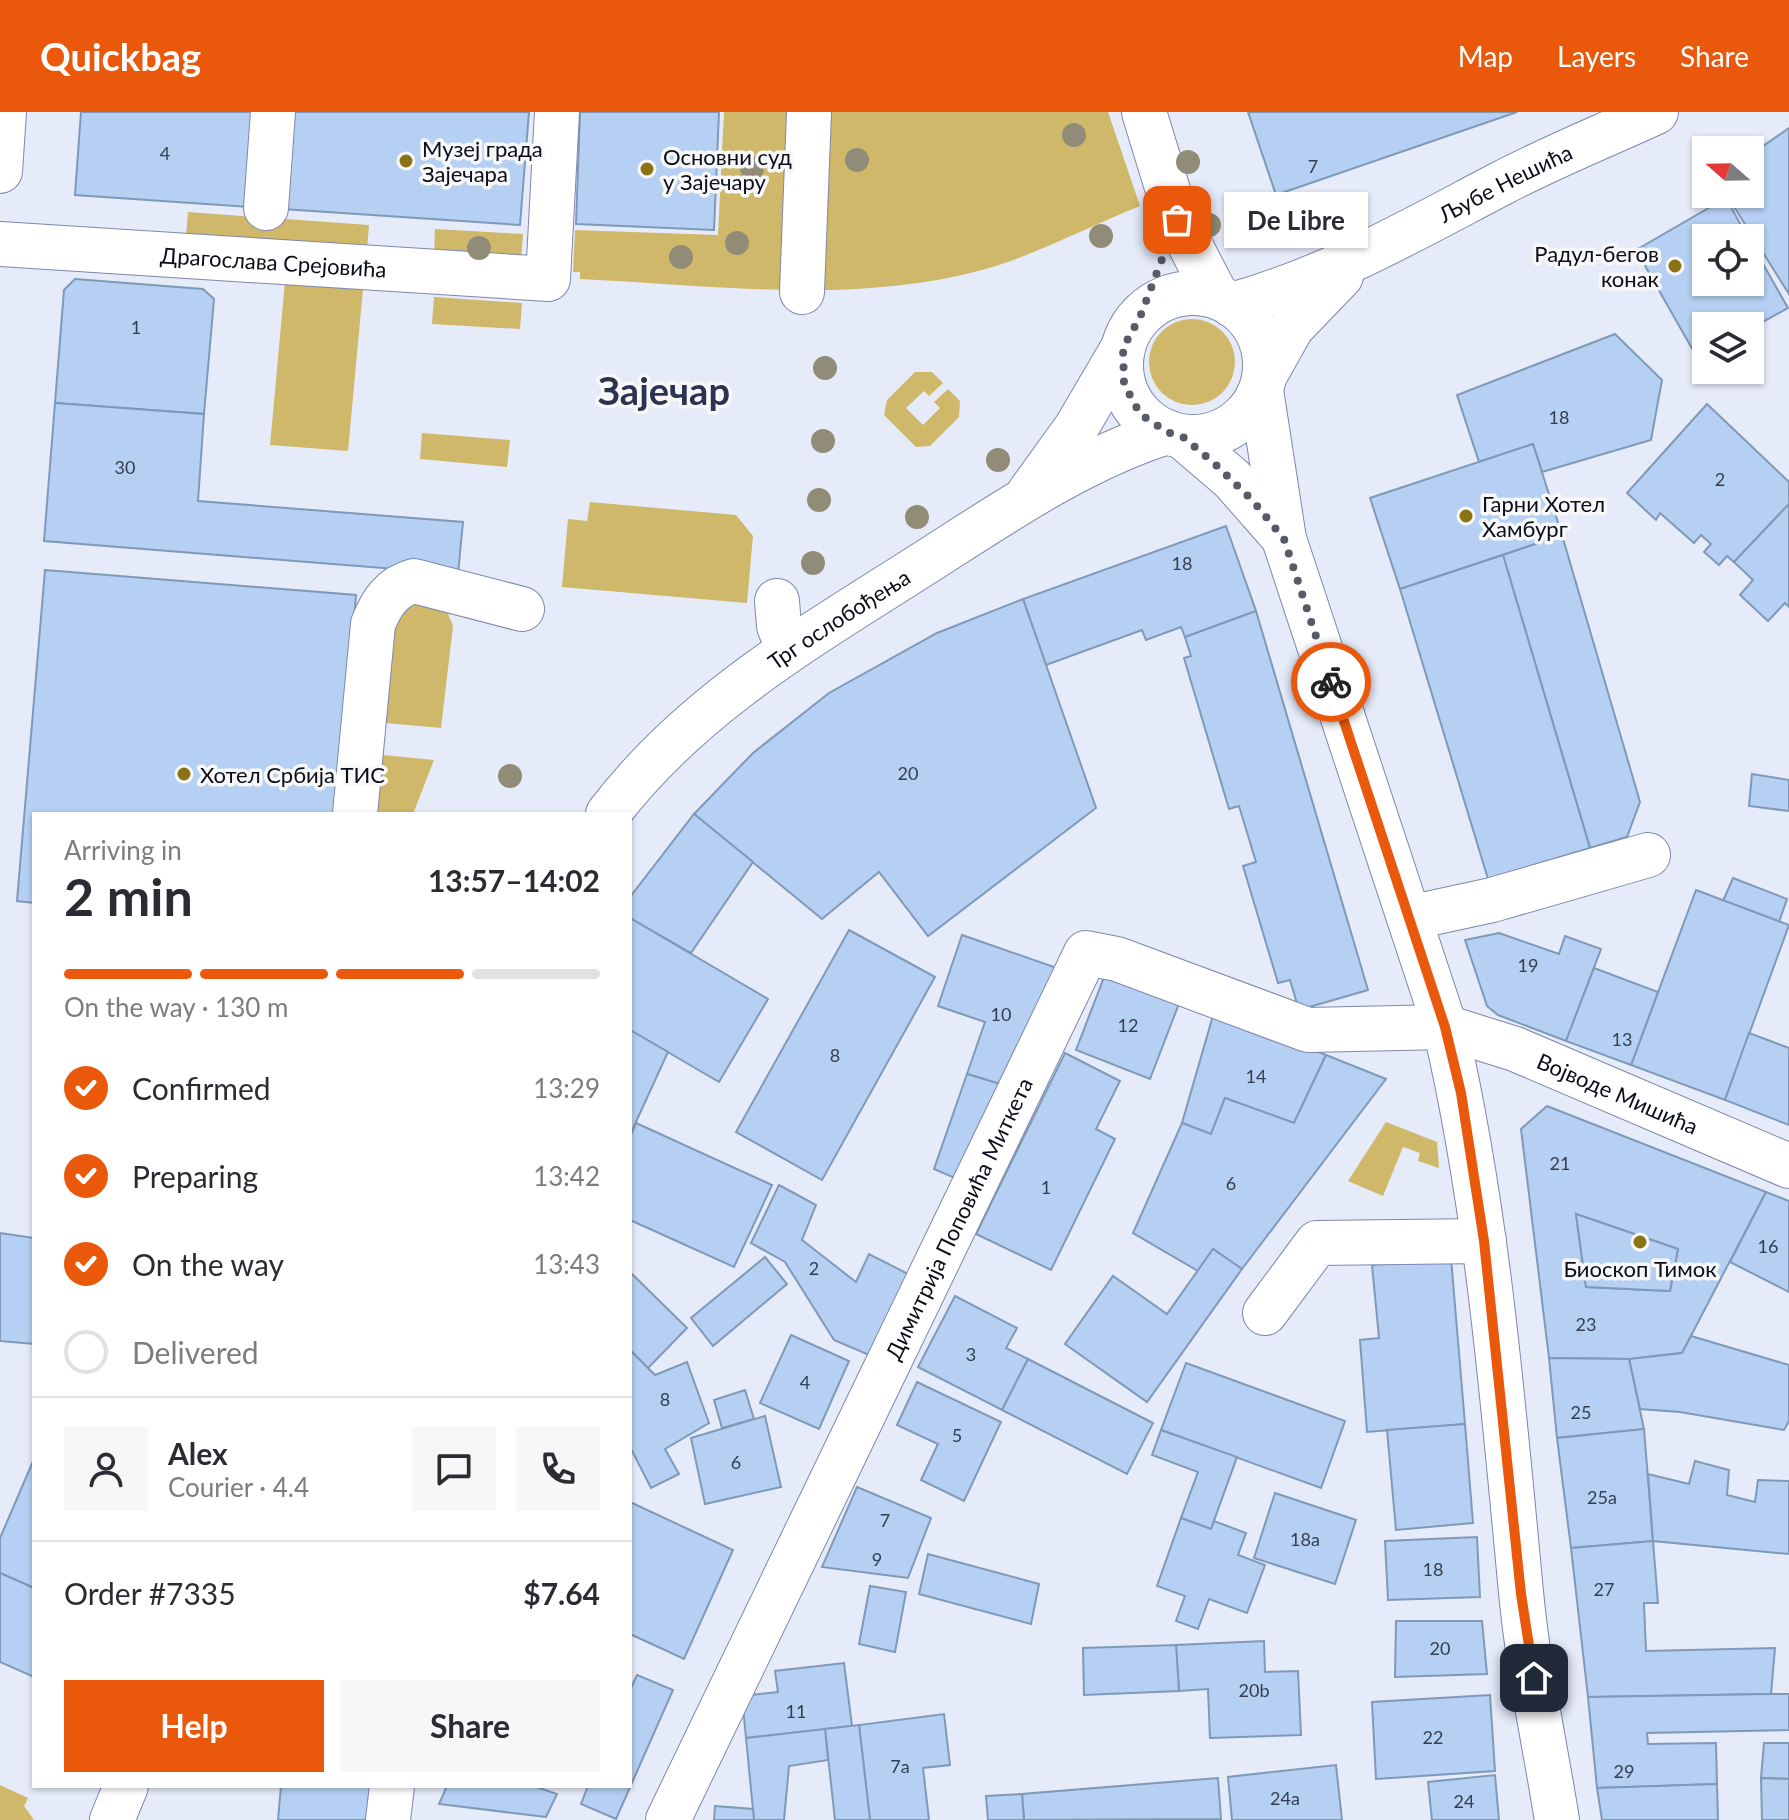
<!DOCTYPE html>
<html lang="en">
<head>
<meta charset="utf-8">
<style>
  body { margin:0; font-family:Lato,sans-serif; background:#f7f7f7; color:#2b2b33; height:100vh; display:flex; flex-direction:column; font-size:30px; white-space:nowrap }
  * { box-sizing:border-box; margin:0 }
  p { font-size:26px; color:#7c7c81 }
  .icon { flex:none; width:44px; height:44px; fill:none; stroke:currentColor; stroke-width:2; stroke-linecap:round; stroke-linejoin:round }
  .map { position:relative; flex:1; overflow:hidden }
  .details { position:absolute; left:32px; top:700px; width:600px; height:976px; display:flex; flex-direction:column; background:#fff; border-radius:0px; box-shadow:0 2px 6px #0004 }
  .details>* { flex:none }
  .needle { width:52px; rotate:290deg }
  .buttons { position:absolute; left:1692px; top:24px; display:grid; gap:16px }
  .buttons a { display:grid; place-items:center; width:72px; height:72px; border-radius:0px; background:#fff; box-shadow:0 2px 6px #0004; font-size:40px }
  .pin { position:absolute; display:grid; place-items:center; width:68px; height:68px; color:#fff; margin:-34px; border-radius:16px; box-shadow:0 4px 12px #0006 }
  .courier { position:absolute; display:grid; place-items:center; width:80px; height:80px; margin:-40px; border:6px solid #ea580c; border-radius:50%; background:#fff; color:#222; box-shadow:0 2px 10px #0007 }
  .bubble { position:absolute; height:56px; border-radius:0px; background:#fff; box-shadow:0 2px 6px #0004; font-size:26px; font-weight:700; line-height:56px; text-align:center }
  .summary em { font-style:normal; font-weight:700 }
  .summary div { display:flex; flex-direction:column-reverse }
  .summary { display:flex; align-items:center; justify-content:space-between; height:136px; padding:0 32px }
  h1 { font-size:52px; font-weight:700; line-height:60px }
  .bar { display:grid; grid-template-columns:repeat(4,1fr); gap:12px 8px; align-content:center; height:96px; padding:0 32px }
  .bar i { height:10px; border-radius:6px; background:#e1e1e2 }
  .bar .on { background:#ea580c }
  .bar p { grid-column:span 4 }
  .line { display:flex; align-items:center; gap:20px; padding:0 32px; border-top:2px solid #e1e1e2 }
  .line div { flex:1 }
  .round { display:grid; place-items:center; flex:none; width:84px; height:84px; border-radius:0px; background:#f7f7f7 }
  ol { padding:0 32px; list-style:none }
  li { display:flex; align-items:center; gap:24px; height:88px }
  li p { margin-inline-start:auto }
  li .icon { padding:8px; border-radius:50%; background:#ea580c; color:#fff; stroke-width:4 }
  li:last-child { color:#7c7c81 }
  li i { width:44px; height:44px; border:4px solid #e1e1e2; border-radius:50% }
  .cta { display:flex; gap:16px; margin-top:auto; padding:16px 32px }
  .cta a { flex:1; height:92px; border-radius:0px; background:#ea580c; color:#fff; font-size:32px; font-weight:700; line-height:92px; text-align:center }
  .cta a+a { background:#f7f7f7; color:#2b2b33 }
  header { display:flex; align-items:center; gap:48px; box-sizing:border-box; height:112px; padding:0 40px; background:#ea580c; color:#fff }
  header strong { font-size:38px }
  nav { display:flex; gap:44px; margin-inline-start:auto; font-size:28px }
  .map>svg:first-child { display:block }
</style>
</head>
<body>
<header>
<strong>Quickbag</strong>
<nav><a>Map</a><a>Layers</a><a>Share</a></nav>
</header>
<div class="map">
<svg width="1789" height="1708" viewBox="0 0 1789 1708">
  <rect width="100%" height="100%" fill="#e6ebfa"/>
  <g fill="#cfb86a">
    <path d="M724,0H1108L1140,94C1092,113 1031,145 982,158C854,193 711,173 580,167V160H573L575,118L718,123Z"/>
    <path d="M188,100L369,113L367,138L186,124Z"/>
    <path d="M435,117L523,122L521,149L434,143Z"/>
    <path d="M285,170L363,177L348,339L270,333Z"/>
    <path d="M434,185L522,191L520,217L432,212Z"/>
    <circle cx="1192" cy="250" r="43"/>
    <path d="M915,260H932L943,271L929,284L924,279L906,296L923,313L940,296L934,290L948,277L960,289L959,305L930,334L916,335L884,303L887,288Z"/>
    <path d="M422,321L510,328L507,355L420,347Z"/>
    <path d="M590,390L736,403L753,424L747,491L562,475L568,407L587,409Z"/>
    <path d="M415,492L447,499L453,514L441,616L375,610C379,569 375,513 415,492Z"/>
    <path d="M373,642L434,648L413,702H374Z"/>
    <path d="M1386,1010L1437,1030L1439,1056L1418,1049L1420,1041L1403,1035L1383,1084L1348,1069Z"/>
    <path d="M0,1673L28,1686L24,1694L34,1708H0Z"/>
  </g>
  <g fill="#b5d0f2" stroke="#7f99b8" stroke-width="2" fill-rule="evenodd">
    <path d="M81,0H255L249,95L75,83Z"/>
    <path d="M290,0H529L520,113L283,97Z"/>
    <path d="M580,0H719L714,118L576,112Z"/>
    <path d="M1248,0H1517L1276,83Z"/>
    <path d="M1789,16V182L1726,82H1750V43Z"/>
    <path d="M1726,86L1748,126H1706V170H1750V129L1788,196L1750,217V214H1706V242L1698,247L1636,138Z"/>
    <path d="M75,167L203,177L214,187L204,302L55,291L64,178Z"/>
    <path d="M1615,222L1662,268L1651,328L1542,360L1533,332L1479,350L1457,283Z"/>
    <path d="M55,291L204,302L198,389L463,410L458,462L44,429Z"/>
    <path d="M1707,292L1789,370V392L1734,450L1727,444L1719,453L1704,440L1711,432L1701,423L1694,431L1660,401L1656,408L1627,381Z"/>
    <path d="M1533,332L1562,423L1400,477L1370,386Z"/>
    <path d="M1789,392V495L1785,491L1768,509L1740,483L1753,468L1734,450Z"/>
    <path d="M1226,414L1256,499L1185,525L1181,515L1146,528L1142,518L1046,553L1023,487Z"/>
    <path d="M1562,423L1640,690L1627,725L1590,736L1503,443Z"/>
    <path d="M1503,443L1590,736L1488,767L1400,477Z"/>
    <path d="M45,458L356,483L338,702H34V791L17,789Z"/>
    <path d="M1023,487L1096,696L928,824L879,760L822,807L694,702L753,641L829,581L937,521Z"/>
    <path d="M1256,499L1368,878L1299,898L1290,868L1278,871L1243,754L1256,750L1239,694L1229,697L1184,546L1191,544L1185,525Z"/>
    <path d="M1752,662L1789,668V699L1749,694Z"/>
    <path d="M694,702L753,750L691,841L630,806V785Z"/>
    <path d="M1733,766L1787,787L1779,810L1723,789Z"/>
    <path d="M1696,778L1789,813L1725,988L1631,953Z"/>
    <path d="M630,806L768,887L719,970L630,918Z"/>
    <path d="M849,818L935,865L822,1068L736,1020Z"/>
    <path d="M1499,821L1559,842L1565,824L1601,837L1566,929L1498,903L1487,894L1465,828Z"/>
    <path d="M962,823L1054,855L1057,863L1010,975L967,962L985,910L938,894Z"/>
    <path d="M1594,856L1658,880L1631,953L1566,929Z"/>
    <path d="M1106,860L1180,889L1150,967L1076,938Z"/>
    <path d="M1214,900L1326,943L1294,1011L1225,986L1211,1022L1182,1011Z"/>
    <path d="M630,918L668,940L630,1023Z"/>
    <path d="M1749,921L1789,936V1013L1725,988Z"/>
    <path d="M1065,941L1120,969L1096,1017L1115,1027L1051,1158L976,1122Z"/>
    <path d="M1326,943L1386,967L1242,1157L1213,1137L1198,1159L1133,1121L1182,1011L1211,1022L1225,986L1294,1011Z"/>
    <path d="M967,962L1010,975L964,1070L934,1057Z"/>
    <path d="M1547,994L1766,1080L1682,1241L1629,1247L1549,1246L1521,1017ZM1576,1102L1678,1137L1670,1179L1586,1175Z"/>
    <path d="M636,1011L772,1073L734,1155L630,1108V1025Z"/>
    <path d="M779,1073L816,1093L802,1128L856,1170L869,1142L910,1163L869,1243L834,1228L785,1150L751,1131Z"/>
    <path d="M1766,1080L1789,1089V1180L1730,1150Z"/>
    <path d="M1576,1102L1678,1137L1670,1179L1586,1175Z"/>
    <path d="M0,1121L34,1126V1232L0,1229Z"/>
    <path d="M1213,1137L1242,1157L1147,1290L1065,1232L1113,1164L1167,1202Z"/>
    <path d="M765,1145L787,1172L713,1234L691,1206Z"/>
    <path d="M1451,1146L1465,1312L1367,1320L1360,1228L1379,1226L1372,1153Z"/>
    <path d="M630,1160L687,1216L648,1256L630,1238Z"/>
    <path d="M955,1184L1017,1216L1006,1236L1028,1247L1002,1298L918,1255Z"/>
    <path d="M791,1223L849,1249L819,1317L760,1291Z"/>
    <path d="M1691,1224L1789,1253V1309L1784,1318L1680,1300L1640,1297L1629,1247L1682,1241Z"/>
    <path d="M630,1238L655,1263L687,1250L709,1311L665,1337L679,1362L651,1376L630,1335Z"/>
    <path d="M1549,1246L1629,1247L1644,1317L1557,1326Z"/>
    <path d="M1028,1247L1153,1311L1127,1362L1002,1298Z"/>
    <path d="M1186,1251L1345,1309L1321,1376L1161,1318Z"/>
    <path d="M917,1270L1001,1310L964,1389L921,1368L938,1332L897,1313Z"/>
    <path d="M745,1278L754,1307L722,1316L714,1288Z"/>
    <path d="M765,1304L781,1375L705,1392L691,1326Z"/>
    <path d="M1465,1312L1473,1411L1396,1418L1387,1318Z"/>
    <path d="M1644,1317L1653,1429L1571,1436L1557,1326Z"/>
    <path d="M1161,1318L1237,1345L1211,1417L1181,1406L1198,1360L1152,1343Z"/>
    <path d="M34,1347V1476L0,1461V1426Z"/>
    <path d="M1695,1349L1729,1358L1727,1383L1755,1390L1758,1368L1789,1369V1442L1653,1429L1648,1362L1689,1372Z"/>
    <path d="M857,1375L931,1406L908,1466L822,1455Z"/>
    <path d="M1275,1381L1356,1408L1335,1472L1254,1446Z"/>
    <path d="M630,1390L733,1438L684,1547L630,1522Z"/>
    <path d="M1181,1406L1211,1417L1214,1409L1246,1421L1238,1443L1265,1453L1247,1501L1209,1487L1198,1517L1176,1509L1185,1484L1157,1474Z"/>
    <path d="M1477,1425L1480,1485L1388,1488L1385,1429Z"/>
    <path d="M1653,1429L1658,1491H1644L1646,1539L1775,1536L1771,1582L1588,1585L1571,1436Z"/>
    <path d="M928,1442L1039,1472L1031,1512L919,1482Z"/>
    <path d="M0,1461L34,1476V1565L0,1550Z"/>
    <path d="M870,1474L906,1480L895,1540L859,1532Z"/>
    <path d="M1396,1509H1482L1487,1562L1395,1565Z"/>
    <path d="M1264,1529L1265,1560L1298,1559L1301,1623L1210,1626L1208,1577L1179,1579L1176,1533Z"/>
    <path d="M1176,1533L1179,1579L1084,1583L1083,1536Z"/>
    <path d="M844,1551L852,1614L746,1626L742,1584L778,1580L775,1559Z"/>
    <path d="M637,1563L673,1578L616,1707L581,1692L588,1674H630V1578Z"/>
    <path d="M1771,1582H1789V1618L1647,1621L1648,1632L1716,1631L1717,1672L1597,1676L1588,1585Z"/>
    <path d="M1490,1583L1495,1659L1376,1667L1372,1590Z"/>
    <path d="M944,1602L950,1653L923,1656L929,1708H870L859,1613Z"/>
    <path d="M859,1613L870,1708H835L825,1617Z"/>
    <path d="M825,1617L828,1648L789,1654L784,1708H754L746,1626Z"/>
    <path d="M1764,1631H1789V1667L1761,1666Z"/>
    <path d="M1336,1653L1342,1708H1232L1228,1665Z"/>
    <path d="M1495,1663L1499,1708H1432L1428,1670Z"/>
    <path d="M1218,1666L1221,1707L1024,1708L1022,1682Z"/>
    <path d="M1761,1666L1789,1667V1708H1762Z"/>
    <path d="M1717,1672L1718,1708H1602L1597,1676Z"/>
    <path d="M281,1674H379L376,1708H278Z"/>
    <path d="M447,1674H534L557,1682L546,1705L439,1692Z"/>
    <path d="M1022,1682L1024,1708H988L986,1684Z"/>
    <path d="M715,1694L753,1697L754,1708H714Z"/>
  </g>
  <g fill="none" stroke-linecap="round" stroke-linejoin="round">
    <defs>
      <g id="minor">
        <path d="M1144,0L1177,108L1217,185"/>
        <path d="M0,59L4,0"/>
        <path d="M266,96L273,0"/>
        <path id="s1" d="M0,132L548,167L557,0"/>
        <path d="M802,180L809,0"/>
        <circle cx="1193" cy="253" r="72"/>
        <path id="s2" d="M1232,193C1329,166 1412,118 1500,72C1551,45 1604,24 1656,0"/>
        <path d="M1265,263L1292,215L1341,164"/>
        <path d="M1261,278L1284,427L1445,915C1488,1100 1503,1291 1521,1480C1528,1556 1545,1633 1557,1708"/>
        <path d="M1183,325L1232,367L1283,425"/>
        <path d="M1029,381L1076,316L1123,236"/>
        <path d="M777,489L779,514L788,537"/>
        <path d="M355,702L373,512C381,492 391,475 414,469L522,497"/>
        <path id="s3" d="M608,702C693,590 814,522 931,447C1006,399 1082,347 1167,320"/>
        <path d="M1409,806L1492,788L1648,743"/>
        <path d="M1265,1201L1317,1131L1484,1129"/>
        <path d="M112,1708L126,1674"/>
        <path d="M388,1708L392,1674"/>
        <path id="s4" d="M668,1708L1086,841L1117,847L1308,918L1445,915L1515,937L1789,1054"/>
      </g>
    </defs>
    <use href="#minor" stroke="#7e87ab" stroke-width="46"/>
    <use href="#minor" stroke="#fff" stroke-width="44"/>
  </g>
  <g fill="#918c77">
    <circle cx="1074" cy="23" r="12"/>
    <circle cx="857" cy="48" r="12"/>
    <circle cx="1188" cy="50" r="12"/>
    <circle cx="752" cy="56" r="12"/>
    <circle cx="1209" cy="113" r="12"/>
    <circle cx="1101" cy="124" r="12"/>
    <circle cx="737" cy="131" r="12"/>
    <circle cx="479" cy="136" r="12"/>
    <circle cx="681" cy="145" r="12"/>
    <circle cx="825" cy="256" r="12"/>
    <circle cx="823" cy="329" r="12"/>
    <circle cx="998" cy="348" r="12"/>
    <circle cx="819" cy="388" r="12"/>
    <circle cx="917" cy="405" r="12"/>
    <circle cx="813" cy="451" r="12"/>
    <circle cx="510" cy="664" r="12"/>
  </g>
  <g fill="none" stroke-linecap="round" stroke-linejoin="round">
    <path stroke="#575b68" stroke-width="8" stroke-dasharray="0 14.4" d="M1177,108L1140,205L1123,236L1124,272L1140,302L1167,320L1183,325L1215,352L1253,389L1284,427L1331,570"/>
    <path stroke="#ea580c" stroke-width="10" d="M1331,570L1445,915L1461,981L1484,1129L1521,1482L1534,1566"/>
  </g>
  <g fill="#8a7215" stroke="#f8f8f8" stroke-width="3">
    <circle cx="406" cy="49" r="8"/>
    <circle cx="647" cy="57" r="8"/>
    <circle cx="1675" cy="154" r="8"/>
    <circle cx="1466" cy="404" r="8"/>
    <circle cx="184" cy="662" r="8"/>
    <circle cx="1640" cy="1130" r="8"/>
  </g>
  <g text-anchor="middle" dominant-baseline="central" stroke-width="7" stroke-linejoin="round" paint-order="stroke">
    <g font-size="18" fill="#353e50">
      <text x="165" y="41">4</text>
      <text x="1313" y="54">7</text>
      <text x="136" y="215">1</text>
      <text x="1559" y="305">18</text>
      <text x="125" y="355">30</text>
      <text x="1720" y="367">2</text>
      <text x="1182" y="451">18</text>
      <text x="908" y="661">20</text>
      <text x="1528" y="853">19</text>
      <text x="1001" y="902">10</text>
      <text x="1128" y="913">12</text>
      <text x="1622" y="927">13</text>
      <text x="835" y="943">8</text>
      <text x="1256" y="964">14</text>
      <text x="1560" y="1051">21</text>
      <text x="1231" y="1071">6</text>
      <text x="1046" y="1075">1</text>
      <text x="1768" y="1134">16</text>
      <text x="814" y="1156">2</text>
      <text x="1586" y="1212">23</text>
      <text x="971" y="1242">3</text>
      <text x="805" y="1270">4</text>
      <text x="665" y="1287">8</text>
      <text x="1581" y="1300">25</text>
      <text x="957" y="1323">5</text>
      <text x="736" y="1350">6</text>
      <text x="1602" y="1385">25a</text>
      <text x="885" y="1408">7</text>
      <text x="1305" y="1427">18a</text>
      <text x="877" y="1447">9</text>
      <text x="1433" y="1457">18</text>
      <text x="1604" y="1477">27</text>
      <text x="1440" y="1536">20</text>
      <text x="1254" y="1578">20b</text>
      <text x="796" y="1599">11</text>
      <text x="1433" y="1625">22</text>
      <text x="900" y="1654">7a</text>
      <text x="1624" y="1659">29</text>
      <text x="1285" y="1686">24a</text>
      <text x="1464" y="1689">24</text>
    </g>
    <g font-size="22" fill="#0a0d1a" stroke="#f8f8f8" text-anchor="start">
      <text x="422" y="36">Музеј града<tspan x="422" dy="25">Зајечара</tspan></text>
      <text x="663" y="44">Основни суд<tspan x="663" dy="25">у Зајечару</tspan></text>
      <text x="1659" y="141" text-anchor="end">Радул-бегов<tspan x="1659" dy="25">конак</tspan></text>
      <text x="1482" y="391">Гарни Хотел<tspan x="1482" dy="25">Хамбург</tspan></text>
      <text x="200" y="662">Хотел Србија ТИС</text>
      <text x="1640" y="1156" text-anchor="middle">Биоскоп Тимок</text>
    </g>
    <g font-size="22" fill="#0a0d1a" stroke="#f8f8f8">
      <text stroke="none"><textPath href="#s2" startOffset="300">Љубе Нешића</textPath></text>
      <text stroke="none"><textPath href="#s1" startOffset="274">Драгослава Срејовића</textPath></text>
      <text stroke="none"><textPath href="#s3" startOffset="304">Трг ослобођења</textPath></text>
      <text stroke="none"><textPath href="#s4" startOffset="1520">Војводе Мишића</textPath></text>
      <text stroke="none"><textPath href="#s4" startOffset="668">Димитрија Поповића Миткета</textPath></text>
    </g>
    <g font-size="38" font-weight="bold" fill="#2c3352" stroke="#f8f8f8">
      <text x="664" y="278">Зајечар</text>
    </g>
  </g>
</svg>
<div class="buttons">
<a><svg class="needle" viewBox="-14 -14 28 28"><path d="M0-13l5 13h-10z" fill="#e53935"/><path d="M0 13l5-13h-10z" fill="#7c7c81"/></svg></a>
<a><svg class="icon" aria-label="locate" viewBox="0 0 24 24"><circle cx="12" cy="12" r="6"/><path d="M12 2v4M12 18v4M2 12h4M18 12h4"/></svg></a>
<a><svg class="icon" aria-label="layers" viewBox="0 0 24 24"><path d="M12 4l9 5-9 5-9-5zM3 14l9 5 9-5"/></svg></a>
</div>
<div class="pin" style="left:1177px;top:108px;background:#ea580c"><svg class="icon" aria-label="bag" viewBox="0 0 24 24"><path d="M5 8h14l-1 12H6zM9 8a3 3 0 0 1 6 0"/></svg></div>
<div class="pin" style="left:1534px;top:1566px;background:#1f2937"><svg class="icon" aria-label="home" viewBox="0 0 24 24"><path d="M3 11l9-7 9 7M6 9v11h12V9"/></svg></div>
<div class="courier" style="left:1331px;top:570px"><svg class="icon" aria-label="bike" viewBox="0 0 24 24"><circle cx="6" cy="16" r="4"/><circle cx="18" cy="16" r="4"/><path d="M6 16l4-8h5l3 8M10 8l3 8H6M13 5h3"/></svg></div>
<div class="bubble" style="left:1224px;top:80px;width:144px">De Libre</div>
<section class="details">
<div class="summary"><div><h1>2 min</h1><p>Arriving in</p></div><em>13:57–14:02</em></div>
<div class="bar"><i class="on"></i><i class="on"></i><i class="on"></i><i></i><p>On the way · 130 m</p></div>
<ol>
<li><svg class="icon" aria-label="check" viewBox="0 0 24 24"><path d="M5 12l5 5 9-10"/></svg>Confirmed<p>13:29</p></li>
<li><svg class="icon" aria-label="check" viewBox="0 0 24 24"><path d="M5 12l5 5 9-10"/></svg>Preparing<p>13:42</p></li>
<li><svg class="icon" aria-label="check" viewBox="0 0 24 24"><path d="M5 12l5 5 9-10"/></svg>On the way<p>13:43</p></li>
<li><i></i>Delivered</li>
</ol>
<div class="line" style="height:144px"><a class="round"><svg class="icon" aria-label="person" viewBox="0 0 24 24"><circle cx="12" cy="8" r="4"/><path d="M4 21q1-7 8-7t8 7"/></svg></a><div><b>Alex</b><p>Courier · 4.4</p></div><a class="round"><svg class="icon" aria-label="chat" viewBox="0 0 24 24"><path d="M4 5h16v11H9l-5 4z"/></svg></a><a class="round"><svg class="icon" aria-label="phone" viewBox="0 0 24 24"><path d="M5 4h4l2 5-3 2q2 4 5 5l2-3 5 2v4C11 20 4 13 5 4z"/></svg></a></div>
<div class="line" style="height:104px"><div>Order #7335</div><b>$7.64</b></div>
<div class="cta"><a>Help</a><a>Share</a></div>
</section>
</div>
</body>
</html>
